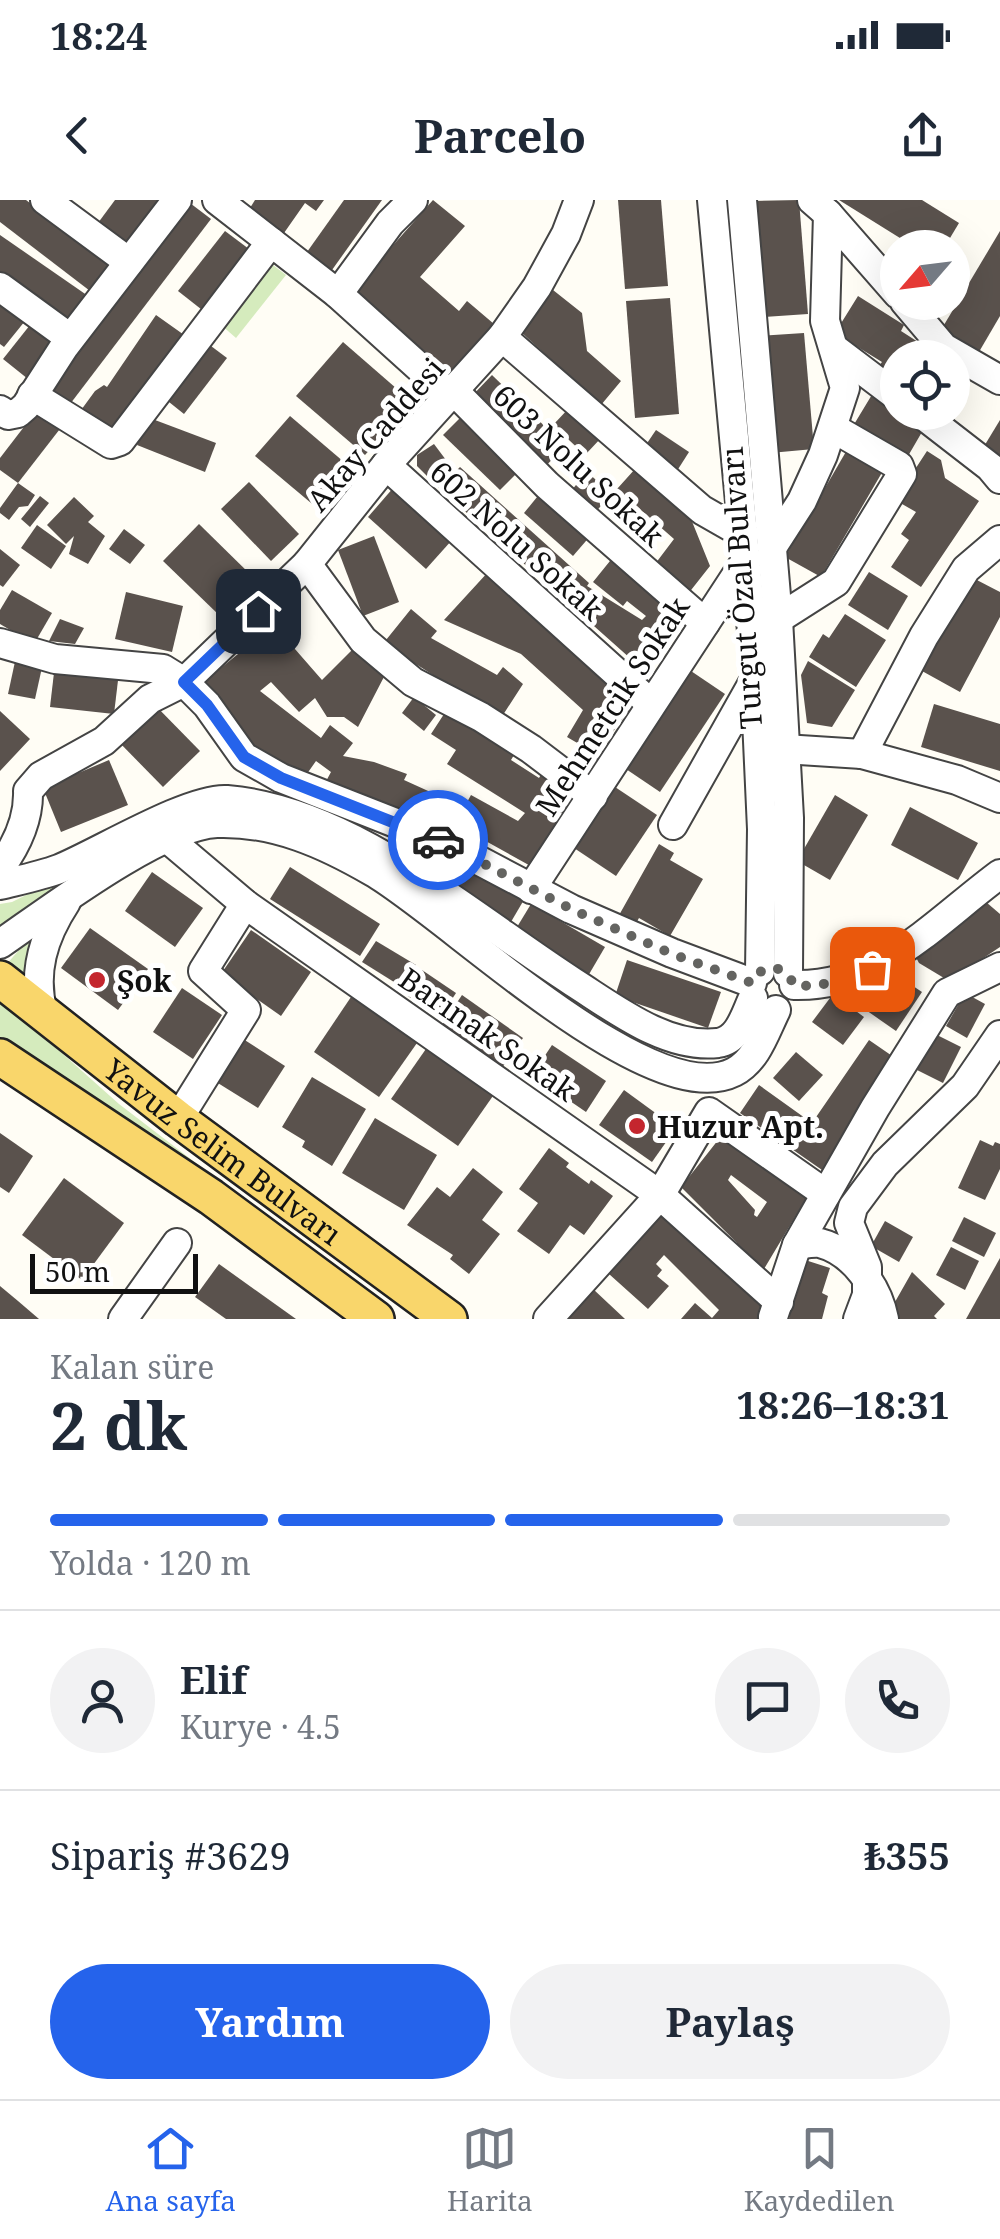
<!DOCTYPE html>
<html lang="tr">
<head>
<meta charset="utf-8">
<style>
  body { margin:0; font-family:"Noto Serif",serif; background:#f2f2f3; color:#1f2937; height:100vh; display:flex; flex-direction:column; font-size:38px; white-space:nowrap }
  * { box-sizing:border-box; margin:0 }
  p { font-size:32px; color:#747a83 }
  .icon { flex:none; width:55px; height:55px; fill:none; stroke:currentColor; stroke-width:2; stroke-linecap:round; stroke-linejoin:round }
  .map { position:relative; height:1119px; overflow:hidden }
  .sheet { display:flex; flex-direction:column; background:#fff; flex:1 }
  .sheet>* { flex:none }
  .needle { width:65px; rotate:242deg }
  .controls { position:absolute; left:880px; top:30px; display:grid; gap:20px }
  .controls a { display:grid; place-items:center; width:90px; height:90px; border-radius:50%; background:#fff; box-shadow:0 10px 40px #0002; font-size:50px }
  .scale { position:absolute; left:30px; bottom:25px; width:168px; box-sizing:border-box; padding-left:10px; border:5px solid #111; border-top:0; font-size:28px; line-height:35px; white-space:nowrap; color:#111; -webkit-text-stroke:8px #fff; paint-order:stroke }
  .pin { position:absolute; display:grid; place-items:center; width:85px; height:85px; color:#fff; margin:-42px; border-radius:20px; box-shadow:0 5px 15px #0006 }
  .courier { position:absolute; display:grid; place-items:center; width:100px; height:100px; margin:-50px; border:8px solid #2563eb; border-radius:50%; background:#fff; color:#222; box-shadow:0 2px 12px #0007 }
  .overview em { font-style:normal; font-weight:700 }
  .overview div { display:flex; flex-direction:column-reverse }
  .overview { display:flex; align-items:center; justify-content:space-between; height:170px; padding:0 50px }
  h1 { font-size:65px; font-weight:700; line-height:75px }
  .bar { display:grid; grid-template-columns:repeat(4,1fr); gap:15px 10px; align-content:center; height:120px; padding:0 50px }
  .bar i { height:12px; border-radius:8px; background:#e0e1e3 }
  .bar .selected { background:#2563eb }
  .bar p { grid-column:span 4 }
  .line { display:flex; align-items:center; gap:25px; padding:0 50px; border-top:2px solid #e0e1e3 }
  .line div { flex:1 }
  .round { display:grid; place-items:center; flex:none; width:105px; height:105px; border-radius:52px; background:#f2f2f3 }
  .button { display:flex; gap:20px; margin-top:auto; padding:20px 50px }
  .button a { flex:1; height:115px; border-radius:60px; background:#2563eb; color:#fff; font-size:40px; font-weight:700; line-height:115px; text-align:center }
  .button a+a { background:#f2f2f3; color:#1f2937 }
  .status { display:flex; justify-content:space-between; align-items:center; height:70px; padding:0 50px; background:#fff; direction:ltr }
  .status svg { height:28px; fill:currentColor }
  header { display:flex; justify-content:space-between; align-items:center; height:130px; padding:0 50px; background:#fff; font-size:45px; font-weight:700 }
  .dock { display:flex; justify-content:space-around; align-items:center; height:140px; border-top:2px solid #e0e1e3; background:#fff; font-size:28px; color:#747a83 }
  .dock a { display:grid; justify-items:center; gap:5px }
  .dock .selected { color:#2563eb }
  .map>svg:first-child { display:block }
</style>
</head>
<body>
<div class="status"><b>18:24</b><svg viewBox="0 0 49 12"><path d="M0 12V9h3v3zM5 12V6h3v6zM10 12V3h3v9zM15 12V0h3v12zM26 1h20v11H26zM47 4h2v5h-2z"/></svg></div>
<header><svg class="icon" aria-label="back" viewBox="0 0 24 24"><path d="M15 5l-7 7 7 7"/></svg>Parcelo<svg class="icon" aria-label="share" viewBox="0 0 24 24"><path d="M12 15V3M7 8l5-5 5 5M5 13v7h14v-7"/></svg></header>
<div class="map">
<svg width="1000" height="1119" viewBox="0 0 1000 1119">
  <rect width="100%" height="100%" fill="#fffdf5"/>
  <g fill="#d5ebbd">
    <path d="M269,62L286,75L236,138L220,124Z"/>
    <path d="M95,661L0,726V704L12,702Z"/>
    <path d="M35,732L26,783L5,766Z"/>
    <path d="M0,798L119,904L218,980L215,984L0,842Z"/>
  </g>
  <g fill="#5a524d" fill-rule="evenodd">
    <path d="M0,0H26L114,67L94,94L0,22Z"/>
    <path d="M115,0H160L124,49L95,27Z"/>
    <path d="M186,0L211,19L64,212L39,192Z"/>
    <path d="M255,0H324L316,11L305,3L284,33L250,8Z"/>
    <path d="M344,0H382L332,70L307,52Z"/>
    <path d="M433,0L465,26L420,77L459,111L467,101L494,124L446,179L350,94Z"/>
    <path d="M618,0H661L668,86L625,89Z"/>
    <path d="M799,0L808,114L764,117L754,1Z"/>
    <path d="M839,0H922L959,23L944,48H916Z"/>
    <path d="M225,31L253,52L206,113L178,91Z"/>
    <path d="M1000,31V116L976,157L938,135Z"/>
    <path d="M0,35L91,98L71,126L0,77Z"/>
    <path d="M553,90L582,113L587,151L621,181L601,205L521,132Z"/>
    <path d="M858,96L904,125L901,131L943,158H898V179L878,167L882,162L835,133Z"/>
    <path d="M670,98L679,214L635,218L626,101Z"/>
    <path d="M0,100L25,121L4,147L0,144Z"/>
    <path d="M156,115L187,137L110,241L76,217L95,191L104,185L107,187Z"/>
    <path d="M30,125L55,145L28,179L3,159Z"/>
    <path d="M804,133L814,249L770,253L760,136Z"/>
    <path d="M343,142L412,202L365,255L296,196Z"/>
    <path d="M207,143L227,158L184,214L164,198Z"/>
    <path d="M492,175L565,246L541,271L468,200Z"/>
    <path d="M873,193L898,208V212H905L926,225L904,263L850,231Z"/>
    <path d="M40,206L63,225L18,283L0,270V258Z"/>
    <path d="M570,207L602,237L585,255L553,225Z"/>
    <path d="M467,211L524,266L500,290L443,235Z"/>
    <path d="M290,216L351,268L317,308L255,256Z"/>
    <path d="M147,217L216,243L205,272L137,245Z"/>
    <path d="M1000,220V258L983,248Z"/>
    <path d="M656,230L689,252L675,274L641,252Z"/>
    <path d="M851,243L887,264L821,377L785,357Z"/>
    <path d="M434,244L455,272L460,267L589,383L587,386L642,420L646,416L627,401L623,406L593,382L614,356L682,417L640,467L440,289L450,277L439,288L417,266V255Z"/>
    <path d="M927,251L941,260L945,278L979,301L921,387L891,367L909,340L901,334L916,312L895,300Z"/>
    <path d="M635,269L691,319L710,366L684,399L649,372L674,339L617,289Z"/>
    <path d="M587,272L612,294L589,319L565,298Z"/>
    <path d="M249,282L299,334L271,361L221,309Z"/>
    <path d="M18,283L35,295L28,306L19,307L9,320L0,313V308Z"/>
    <path d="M394,287L452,340L426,369L368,317Z"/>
    <path d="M542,291L592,334L573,356L524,313Z"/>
    <path d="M40,296L49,303L30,327L21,319Z"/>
    <path d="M74,297L94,316L88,322L105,336L88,364L69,354L74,336L66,344L47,325Z"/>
    <path d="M199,324L255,379L219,415L163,361Z"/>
    <path d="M37,325L66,346L51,369L21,348Z"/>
    <path d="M124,329L145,345L130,364L109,349Z"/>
    <path d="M374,336L399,402L363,416L338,350Z"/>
    <path d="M0,349L20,365L3,387L0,385Z"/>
    <path d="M489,371L638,501L618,524L598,556L604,560L588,584L563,568L579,544L567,537L583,510L521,454L444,420Z"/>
    <path d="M869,372L908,396L888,430L848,405Z"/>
    <path d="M971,377L1000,392V417L960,492L922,471Z"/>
    <path d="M12,390L52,413L34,444L0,424V410Z"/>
    <path d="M126,392L183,406L172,452L115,439Z"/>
    <path d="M411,409L437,431L431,438L497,475L503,467L523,484L501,518L411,461L386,440Z"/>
    <path d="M845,414L886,440L856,487L809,457L823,434L829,438Z"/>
    <path d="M60,419L84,428L75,444L49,441Z"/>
    <path d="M274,425L322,480L352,450L386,473L358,527L344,517H327L315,498L299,512L271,482L260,491L321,538L330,525L353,543L343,556L374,562L407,574L404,580L437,595L420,619L324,585L331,572L316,561L304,578L267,559L253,546L248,549L201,484Z"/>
    <path d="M16,457L43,463L35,499L8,494Z"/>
    <path d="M808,461L855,490L832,527L807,523L801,475Z"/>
    <path d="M55,464L119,472L114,514L50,507Z"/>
    <path d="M688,469L725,494L660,592L623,567Z"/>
    <path d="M414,497L436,515L424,531L402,513Z"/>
    <path d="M152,502L200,551L163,587L115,538Z"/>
    <path d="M934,504L1000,524V571L921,547Z"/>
    <path d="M0,511L30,539L0,571Z"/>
    <path d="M446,511L514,555L511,560L539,578L542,573L580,597L536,669L455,624L471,595L518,621L525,613L447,564L456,550L431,534Z"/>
    <path d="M109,560L128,605L61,632L43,588Z"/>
    <path d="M609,583L657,615L616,676L568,644Z"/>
    <path d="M835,595L868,615L830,680L797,661Z"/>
    <path d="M910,607L978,643L958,680L891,645Z"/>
    <path d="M659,644L674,653L670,660L703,679L670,736L639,718L634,727L618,717Z"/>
    <path d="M451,655L525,698L508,727L434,684Z"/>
    <path d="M290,667L380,724L360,756L270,699Z"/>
    <path d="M152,672L203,708L175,747L125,711Z"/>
    <path d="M986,702L1000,714V747L949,781L919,763L913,752Z"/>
    <path d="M531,704L605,747L588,776L514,732Z"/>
    <path d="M90,728L148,769L118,810L61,768Z"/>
    <path d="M251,730L311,772L281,816L221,774Z"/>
    <path d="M376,741L416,765L402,787L362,762Z"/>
    <path d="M627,760L721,792L708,828L615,796Z"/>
    <path d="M422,770L456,793L441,816L406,795Z"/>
    <path d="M889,770L922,792L896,831L863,808Z"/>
    <path d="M182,788L222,815L193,859L153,832Z"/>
    <path d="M965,793L985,804L967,838L946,826Z"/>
    <path d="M833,794L864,817L843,845L812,822Z"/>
    <path d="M462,795L523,838L502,868L442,825Z"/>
    <path d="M351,797L417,843L379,897L314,852Z"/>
    <path d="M935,834L961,847L943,883L917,870Z"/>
    <path d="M240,837L285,866L258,908L213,880Z"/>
    <path d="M869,840L898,860L822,970L740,913L759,885L812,923Z"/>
    <path d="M552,845L606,881L586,912L532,875Z"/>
    <path d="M428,846L495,893L458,946L391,899Z"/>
    <path d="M796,852L823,875L799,901L773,878Z"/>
    <path d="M312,877L366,909L332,966L302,947L305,941L282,927Z"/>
    <path d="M624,890L676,928L652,962L599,925Z"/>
    <path d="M375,918L437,955L404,1010L342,973Z"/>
    <path d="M726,930L810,992L764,1069L735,1045L737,1043L681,987ZM731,975L767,1002L757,1017L754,1015L755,1010L728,980Z"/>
    <path d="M0,933L33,956L9,993L0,987Z"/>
    <path d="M980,940L993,946L995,942L1000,944V969L985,1000L958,988Z"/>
    <path d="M549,948L569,963L566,967L589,984L591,980L613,996L584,1035L570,1025L549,1054L517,1031L538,1003L519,989Z"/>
    <path d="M473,968L503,992L482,1020L500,1034L469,1074L450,1059L453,1055L407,1025L437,987L450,997Z"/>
    <path d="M64,978L124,1023L82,1080L22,1035Z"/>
    <path d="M668,1009L768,1100L767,1119H681L695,1103L712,1118L719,1110L664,1055L656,1064L662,1070L657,1076L669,1086L648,1109L609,1074Z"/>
    <path d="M964,1017L996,1033L984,1057L952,1041Z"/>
    <path d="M885,1021L913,1037L899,1062L871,1046Z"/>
    <path d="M951,1047L979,1061L965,1090L936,1075Z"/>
    <path d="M1000,1058V1119H966Z"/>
    <path d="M802,1059L830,1068L822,1093L828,1096L822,1119H789Z"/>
    <path d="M219,1064L296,1119H226L195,1097Z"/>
    <path d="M912,1072L945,1104L934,1116L937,1119H891L887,1116Z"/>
    <path d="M0,1086L18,1101L39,1119H0Z"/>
    <path d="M592,1088L625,1119H563Z"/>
  </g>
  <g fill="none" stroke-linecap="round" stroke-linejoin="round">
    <defs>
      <g id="minor">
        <path d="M45,0L129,62"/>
        <path d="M217,0L338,94L451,196"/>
        <path d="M712,0L754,453L762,629L760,771"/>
        <path d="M742,0L778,419L789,618L788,773"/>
        <path d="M812,0L828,14L898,94"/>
        <path d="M0,87L70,138"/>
        <path d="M338,94L390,23L413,0"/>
        <path d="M905,102L944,148L1000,180"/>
        <path d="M502,137L702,310L744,334"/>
        <path d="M836,150L898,197"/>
        <path d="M455,192L547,285L705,423"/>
        <path d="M32,195L111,244L120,241L271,42"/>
        <path d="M0,210L8,215L18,213L26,206L64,147L177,0"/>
        <path d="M919,212L990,267L1000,279"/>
        <path d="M386,265L650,503"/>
        <path d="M773,346L802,301L823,255L845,188L825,121L828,14"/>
        <path d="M307,364L363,440L413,482L481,517L531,549L593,596"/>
        <path d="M778,419L836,382L902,274L899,266L833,228"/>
        <path d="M0,443L55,459L163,469L184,482L207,505L244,557L281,578L444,642L571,709L672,753L752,783"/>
        <path d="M784,549L862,554L957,580L1000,598"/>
        <path d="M862,554L924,436L966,369L1000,340"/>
        <path d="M673,625L754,481"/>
        <path d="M160,626L167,638L245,704L660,995L779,1102"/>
        <path d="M0,668C16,646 29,619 28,591L41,576L104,541L150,499L184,482L307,364L386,265L502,137L537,87L566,34L579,0"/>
        <path d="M0,685C20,680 40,676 59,669C98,653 190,597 227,600C350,610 471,716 573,782C614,808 666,849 718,843C739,840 745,815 753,798"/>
        <path d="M531,689L747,359"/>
        <path d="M0,744C48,711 161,625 217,623C274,621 325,644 373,672C448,715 650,914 734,872C757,860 765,832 776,810"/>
        <path d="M794,785C880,787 935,722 1000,674"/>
        <path d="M43,813C32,773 43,737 66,702"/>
        <path d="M178,919L246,810L203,771L245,704"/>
        <path d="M797,1045C804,1044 814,1042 820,1043C854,1052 878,1088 884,1119"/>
        <path d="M773,1117L797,1045L875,908L947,793L1000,767"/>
        <path d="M123,1119L177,1043"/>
        <path d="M548,1119L660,995L709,912L826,994"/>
        <path d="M858,1119L867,1095V1067L849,1023L853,1007L885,964L965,886L1000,835"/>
      </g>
      <g id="major">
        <path id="s1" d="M0,779L178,919L449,1119"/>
        <path d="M0,857L211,997L376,1119"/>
      </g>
    </defs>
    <use href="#minor" stroke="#444" stroke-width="32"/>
    <use href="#major" stroke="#222" stroke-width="40"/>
    <use href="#minor" stroke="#fff" stroke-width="28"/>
    <use href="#major" stroke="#f9d66b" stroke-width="35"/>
  </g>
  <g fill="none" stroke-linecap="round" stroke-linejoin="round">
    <path stroke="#646461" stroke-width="10" stroke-dasharray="0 18" d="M438,640L571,709L672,754L752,783C762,761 786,764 794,786C823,786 846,781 872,769"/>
    <path stroke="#2563eb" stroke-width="12" d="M258,411L184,482L207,505L244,557L281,578L438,640"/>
  </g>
  <g fill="#c4262e" stroke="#fff" stroke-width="4">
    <circle cx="97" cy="780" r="10"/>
    <circle cx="637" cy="926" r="10"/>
  </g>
  <g text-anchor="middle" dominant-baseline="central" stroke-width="10" stroke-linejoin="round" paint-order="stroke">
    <g font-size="30" fill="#111" stroke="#fff">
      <text transform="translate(375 234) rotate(-49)">Akay Caddesi</text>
      <text transform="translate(579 265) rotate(43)">603 Nolu Sokak</text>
      <text transform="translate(517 340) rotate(42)">602 Nolu Sokak</text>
      <text transform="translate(741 388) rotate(-94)">Turgut Özal Bulvarı</text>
      <text transform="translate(612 506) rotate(-57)">Mehmetcik Sokak</text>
      <text transform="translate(488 834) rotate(35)">Barınak Sokak</text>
      <text stroke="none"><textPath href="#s1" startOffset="282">Yavuz Selim Bulvarı</textPath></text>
    </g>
    <g font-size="30" font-weight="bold" fill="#111" stroke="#fff" text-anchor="start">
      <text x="117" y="780">Şok</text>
      <text x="657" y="926">Huzur Apt.</text>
    </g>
  </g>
</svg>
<div class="controls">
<a><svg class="needle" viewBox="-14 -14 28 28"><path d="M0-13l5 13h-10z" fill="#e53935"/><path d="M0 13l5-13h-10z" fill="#747a83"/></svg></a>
<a><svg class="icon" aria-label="locate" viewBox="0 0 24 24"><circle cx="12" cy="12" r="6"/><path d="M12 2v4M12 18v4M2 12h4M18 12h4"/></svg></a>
</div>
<div class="scale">50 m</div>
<div class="pin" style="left:872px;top:769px;background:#ea580c"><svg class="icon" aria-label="bag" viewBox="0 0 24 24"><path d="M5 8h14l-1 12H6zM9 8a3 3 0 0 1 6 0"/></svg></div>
<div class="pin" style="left:258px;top:411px;background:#1f2937"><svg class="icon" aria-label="home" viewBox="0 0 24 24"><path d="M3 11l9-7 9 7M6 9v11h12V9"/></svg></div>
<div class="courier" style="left:438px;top:640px"><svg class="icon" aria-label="car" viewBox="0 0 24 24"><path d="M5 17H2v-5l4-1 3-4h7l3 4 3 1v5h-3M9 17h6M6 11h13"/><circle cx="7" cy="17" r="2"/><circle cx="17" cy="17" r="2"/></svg></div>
</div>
<section class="sheet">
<div class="overview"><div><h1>2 dk</h1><p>Kalan süre</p></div><em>18:26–18:31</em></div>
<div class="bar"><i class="selected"></i><i class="selected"></i><i class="selected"></i><i></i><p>Yolda · 120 m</p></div>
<div class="line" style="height:180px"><a class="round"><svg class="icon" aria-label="person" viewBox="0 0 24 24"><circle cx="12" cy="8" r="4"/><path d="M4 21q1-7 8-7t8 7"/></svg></a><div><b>Elif</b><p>Kurye · 4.5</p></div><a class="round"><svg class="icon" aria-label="chat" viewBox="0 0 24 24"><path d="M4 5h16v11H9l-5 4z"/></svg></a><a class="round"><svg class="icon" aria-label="phone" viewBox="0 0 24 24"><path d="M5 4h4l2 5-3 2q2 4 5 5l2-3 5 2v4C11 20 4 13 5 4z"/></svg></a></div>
<div class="line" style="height:130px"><div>Sipariş #3629</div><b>₺355</b></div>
<div class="button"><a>Yardım</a><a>Paylaş</a></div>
</section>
<nav class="dock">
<a class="selected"><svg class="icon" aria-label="home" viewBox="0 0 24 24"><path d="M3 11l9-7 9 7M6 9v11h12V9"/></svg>Ana sayfa</a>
<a><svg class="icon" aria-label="map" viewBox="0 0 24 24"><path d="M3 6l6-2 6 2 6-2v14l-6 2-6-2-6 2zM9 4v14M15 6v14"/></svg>Harita</a>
<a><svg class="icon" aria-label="saved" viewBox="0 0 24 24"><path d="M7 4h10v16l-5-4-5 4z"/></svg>Kaydedilen</a>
</nav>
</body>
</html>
